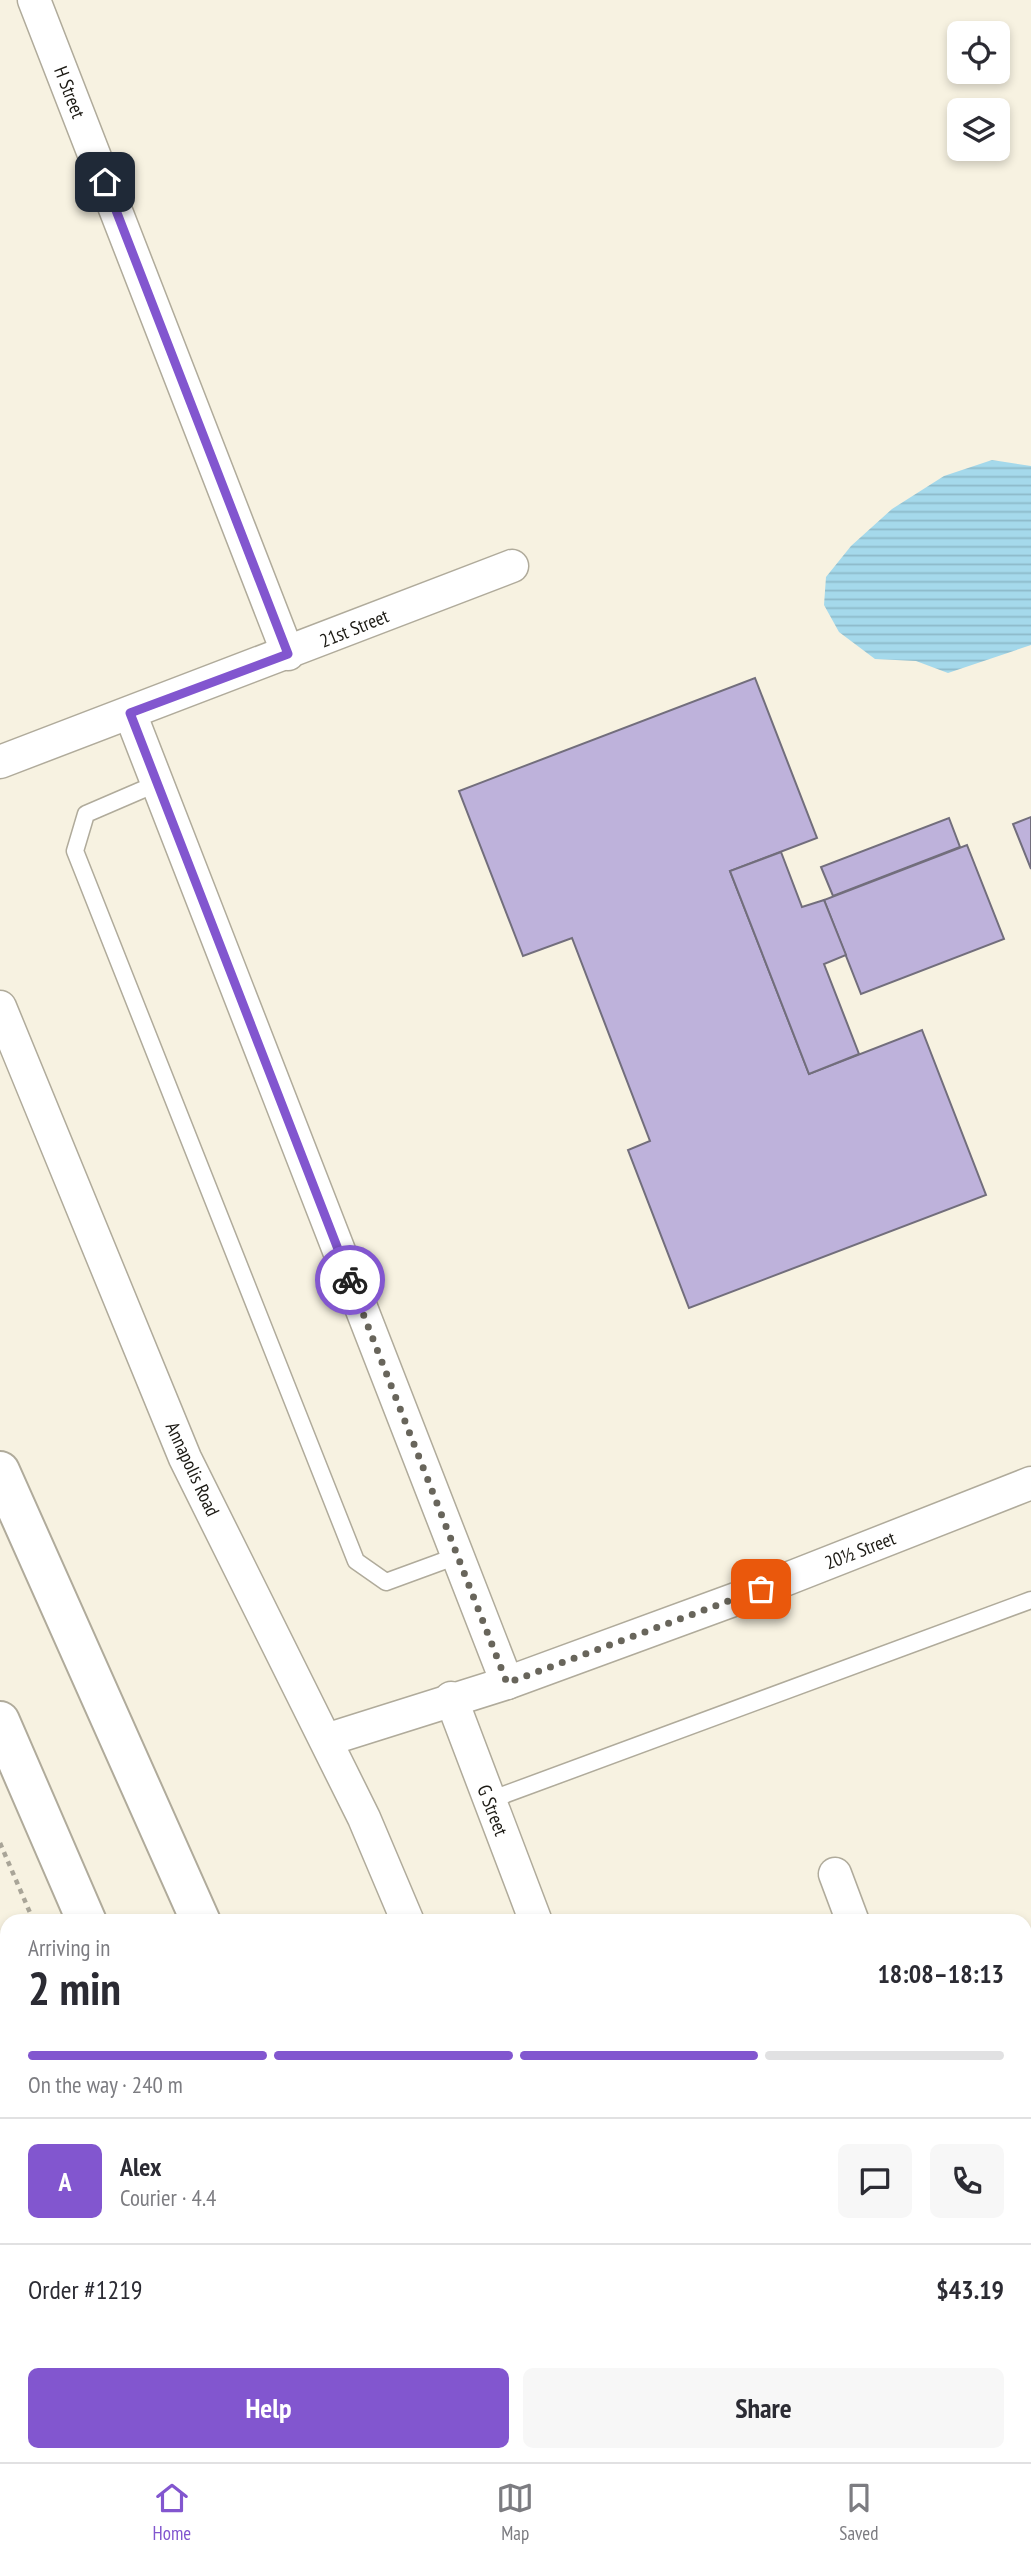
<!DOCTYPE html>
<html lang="en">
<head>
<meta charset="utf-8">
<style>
  body { margin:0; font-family:"PT Sans Narrow",sans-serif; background:#f7f7f7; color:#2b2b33; height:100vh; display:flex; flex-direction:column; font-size:26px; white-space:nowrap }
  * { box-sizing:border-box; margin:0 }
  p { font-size:23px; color:#7c7c81 }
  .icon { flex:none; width:38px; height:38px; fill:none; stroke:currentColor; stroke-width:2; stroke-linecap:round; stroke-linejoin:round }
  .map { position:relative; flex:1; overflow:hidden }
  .details { position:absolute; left:0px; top:1914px; width:1032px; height:548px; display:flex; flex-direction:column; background:#fff; border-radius:21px 21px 0 0; box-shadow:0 4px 10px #0003 }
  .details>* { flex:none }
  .fabs { position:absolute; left:947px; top:21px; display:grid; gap:14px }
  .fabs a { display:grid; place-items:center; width:63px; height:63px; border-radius:10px; background:#fff; box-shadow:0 4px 10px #0003; font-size:35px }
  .pin { position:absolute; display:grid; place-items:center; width:60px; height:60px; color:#fff; margin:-30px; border-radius:14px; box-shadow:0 4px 10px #0006 }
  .courier { position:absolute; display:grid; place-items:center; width:70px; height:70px; margin:-35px; border:5px solid #8256cf; border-radius:50%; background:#fff; color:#222; box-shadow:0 2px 9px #0007 }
  .headline em { font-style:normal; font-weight:700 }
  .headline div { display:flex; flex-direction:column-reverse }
  .headline { display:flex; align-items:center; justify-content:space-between; height:119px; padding:0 28px }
  h1 { font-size:46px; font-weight:700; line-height:52px }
  .bar { display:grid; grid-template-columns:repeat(4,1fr); gap:10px 7px; align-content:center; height:84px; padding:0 28px }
  .bar i { height:9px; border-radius:5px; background:#e1e1e2 }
  .bar .active { background:#8256cf }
  .bar p { grid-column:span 4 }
  .line { display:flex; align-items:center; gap:18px; padding:0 28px; border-top:2px solid #e1e1e2 }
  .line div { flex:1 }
  .round { display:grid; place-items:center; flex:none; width:74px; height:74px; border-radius:10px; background:#f7f7f7 }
  .primary-button { display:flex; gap:14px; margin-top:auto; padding:14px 28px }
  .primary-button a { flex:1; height:80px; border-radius:10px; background:#8256cf; color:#fff; font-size:28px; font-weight:700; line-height:80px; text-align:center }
  .primary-button a+a { background:#f7f7f7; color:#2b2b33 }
  .dock { display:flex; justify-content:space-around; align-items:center; height:98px; border-top:2px solid #e1e1e2; background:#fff; font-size:19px; color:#7c7c81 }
  .dock a { display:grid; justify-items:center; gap:4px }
  .dock .active { color:#8256cf }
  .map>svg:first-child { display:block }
</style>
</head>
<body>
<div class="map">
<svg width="1031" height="2462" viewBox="0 0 1031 2462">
  <defs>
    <pattern id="water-rules" width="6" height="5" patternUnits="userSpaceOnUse" patternTransform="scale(1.75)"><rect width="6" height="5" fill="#a5d9eb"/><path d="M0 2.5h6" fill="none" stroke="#8dbac9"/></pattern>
  </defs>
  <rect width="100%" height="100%" fill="#f7f2e1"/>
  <path fill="url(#water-rules)" d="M992,460L1031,466V645L948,673L916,661L875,659L839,632L824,605L826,577L851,546L892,509L944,476Z"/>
  <g fill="#beb2db" stroke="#726e7c" stroke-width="2">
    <path d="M755,678L817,838L730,871L809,1074L922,1030L986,1195L689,1308L628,1150L650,1141L572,938L523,956L459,791Z"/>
    <path d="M1031,817V869L1013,824Z"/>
    <path d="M949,818L960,847L833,896L821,867Z"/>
    <path d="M967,845L1004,939L861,994L824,900Z"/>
    <path d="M781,852L802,907L824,900L846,955L824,964L859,1054L809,1074L730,871Z"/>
  </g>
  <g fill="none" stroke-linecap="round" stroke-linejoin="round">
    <defs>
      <g id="service">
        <path d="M158,783L86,814L75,851L356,1561L386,1582L457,1556"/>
        <path d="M490,1800L1031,1600"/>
        <path d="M1026,2208L1031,2206"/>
        <path d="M1026,2309L1031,2306"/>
      </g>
      <g id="minor">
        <path d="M34,0L288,654"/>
        <path d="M130,713L507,1683"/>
        <path d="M0,762L512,566"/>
        <path d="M0,1007L185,1458L364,1818L408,1922"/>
        <path d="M451,1698L536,1922"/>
        <path d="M326,1740L507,1683L736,1599L1031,1483"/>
        <path d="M835,1874L853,1922"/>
        <path d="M1026,2110L1031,2108"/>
        <path d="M1026,2369L1031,2383"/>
      </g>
      <g id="primary">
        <path d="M0,1471L201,1922"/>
        <path d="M0,1721L87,1922"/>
        <path d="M318,2455L321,2462"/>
        <path d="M437,2455L440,2462"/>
      </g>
    </defs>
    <use href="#service" stroke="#b0ab9b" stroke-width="19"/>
    <use href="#minor" stroke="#b0ab9b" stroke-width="35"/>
    <use href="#primary" stroke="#b0ab9b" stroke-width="42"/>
    <g stroke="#a9a598" stroke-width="4.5" stroke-dasharray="5 5" stroke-linecap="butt">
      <path d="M0,1843L34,1922"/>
      <path d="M266,2455L269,2462"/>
    </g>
    <use href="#service" stroke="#fff" stroke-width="16"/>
    <use href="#minor" stroke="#fff" stroke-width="32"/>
    <use href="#primary" stroke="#fff" stroke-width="38"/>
  </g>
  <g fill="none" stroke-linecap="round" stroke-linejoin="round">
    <path stroke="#68655b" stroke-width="7" stroke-dasharray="0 12.6" d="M350,1280L507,1683L761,1589"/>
    <path stroke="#8256cf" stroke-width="9" d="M105,182L288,654L130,713L350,1280"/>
  </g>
  <g text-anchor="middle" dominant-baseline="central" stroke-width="5" stroke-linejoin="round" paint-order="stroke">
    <g font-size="19" fill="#1b1913" stroke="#fff">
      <text transform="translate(70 92) rotate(69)">H Street</text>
      <text transform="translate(354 628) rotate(-22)">21st Street</text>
      <text transform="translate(193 1469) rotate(65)">Annapolis Road</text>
      <text transform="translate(860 1550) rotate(-21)">20½ Street</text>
      <text transform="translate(493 1810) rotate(69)">G Street</text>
    </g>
  </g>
</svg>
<div class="fabs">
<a><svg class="icon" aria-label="locate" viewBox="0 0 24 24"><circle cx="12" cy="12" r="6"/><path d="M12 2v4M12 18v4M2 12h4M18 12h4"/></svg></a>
<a><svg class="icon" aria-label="layers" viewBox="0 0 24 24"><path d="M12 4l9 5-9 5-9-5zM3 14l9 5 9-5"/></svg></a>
</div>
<div class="pin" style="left:761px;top:1589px;background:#ea580c"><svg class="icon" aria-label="bag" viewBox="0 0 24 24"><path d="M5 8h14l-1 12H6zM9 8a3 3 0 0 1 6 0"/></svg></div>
<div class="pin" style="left:105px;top:182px;background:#1f2937"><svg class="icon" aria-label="home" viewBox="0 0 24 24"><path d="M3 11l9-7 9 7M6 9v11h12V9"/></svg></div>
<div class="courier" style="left:350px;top:1280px"><svg class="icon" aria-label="bike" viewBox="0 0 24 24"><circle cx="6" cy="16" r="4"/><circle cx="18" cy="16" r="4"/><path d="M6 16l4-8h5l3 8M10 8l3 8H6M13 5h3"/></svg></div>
<section class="details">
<div class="headline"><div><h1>2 min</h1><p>Arriving in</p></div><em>18:08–18:13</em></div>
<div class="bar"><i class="active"></i><i class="active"></i><i class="active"></i><i></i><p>On the way · 240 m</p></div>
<div class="line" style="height:126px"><b class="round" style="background:#8256cf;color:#fff">A</b><div><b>Alex</b><p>Courier · 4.4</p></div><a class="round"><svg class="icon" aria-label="chat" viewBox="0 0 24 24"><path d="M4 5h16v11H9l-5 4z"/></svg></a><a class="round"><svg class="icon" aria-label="phone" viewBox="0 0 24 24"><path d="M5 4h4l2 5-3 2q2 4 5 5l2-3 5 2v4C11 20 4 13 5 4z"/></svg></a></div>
<div class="line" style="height:91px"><div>Order #1219</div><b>$43.19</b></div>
<div class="primary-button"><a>Help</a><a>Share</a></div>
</section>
</div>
<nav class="dock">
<a class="active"><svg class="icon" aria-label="home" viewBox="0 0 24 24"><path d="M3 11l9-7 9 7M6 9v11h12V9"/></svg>Home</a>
<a><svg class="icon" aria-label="map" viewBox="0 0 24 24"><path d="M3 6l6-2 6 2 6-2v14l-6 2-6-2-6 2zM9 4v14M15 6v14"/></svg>Map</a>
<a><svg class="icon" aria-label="saved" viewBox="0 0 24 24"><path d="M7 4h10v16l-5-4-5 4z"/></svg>Saved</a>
</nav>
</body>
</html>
